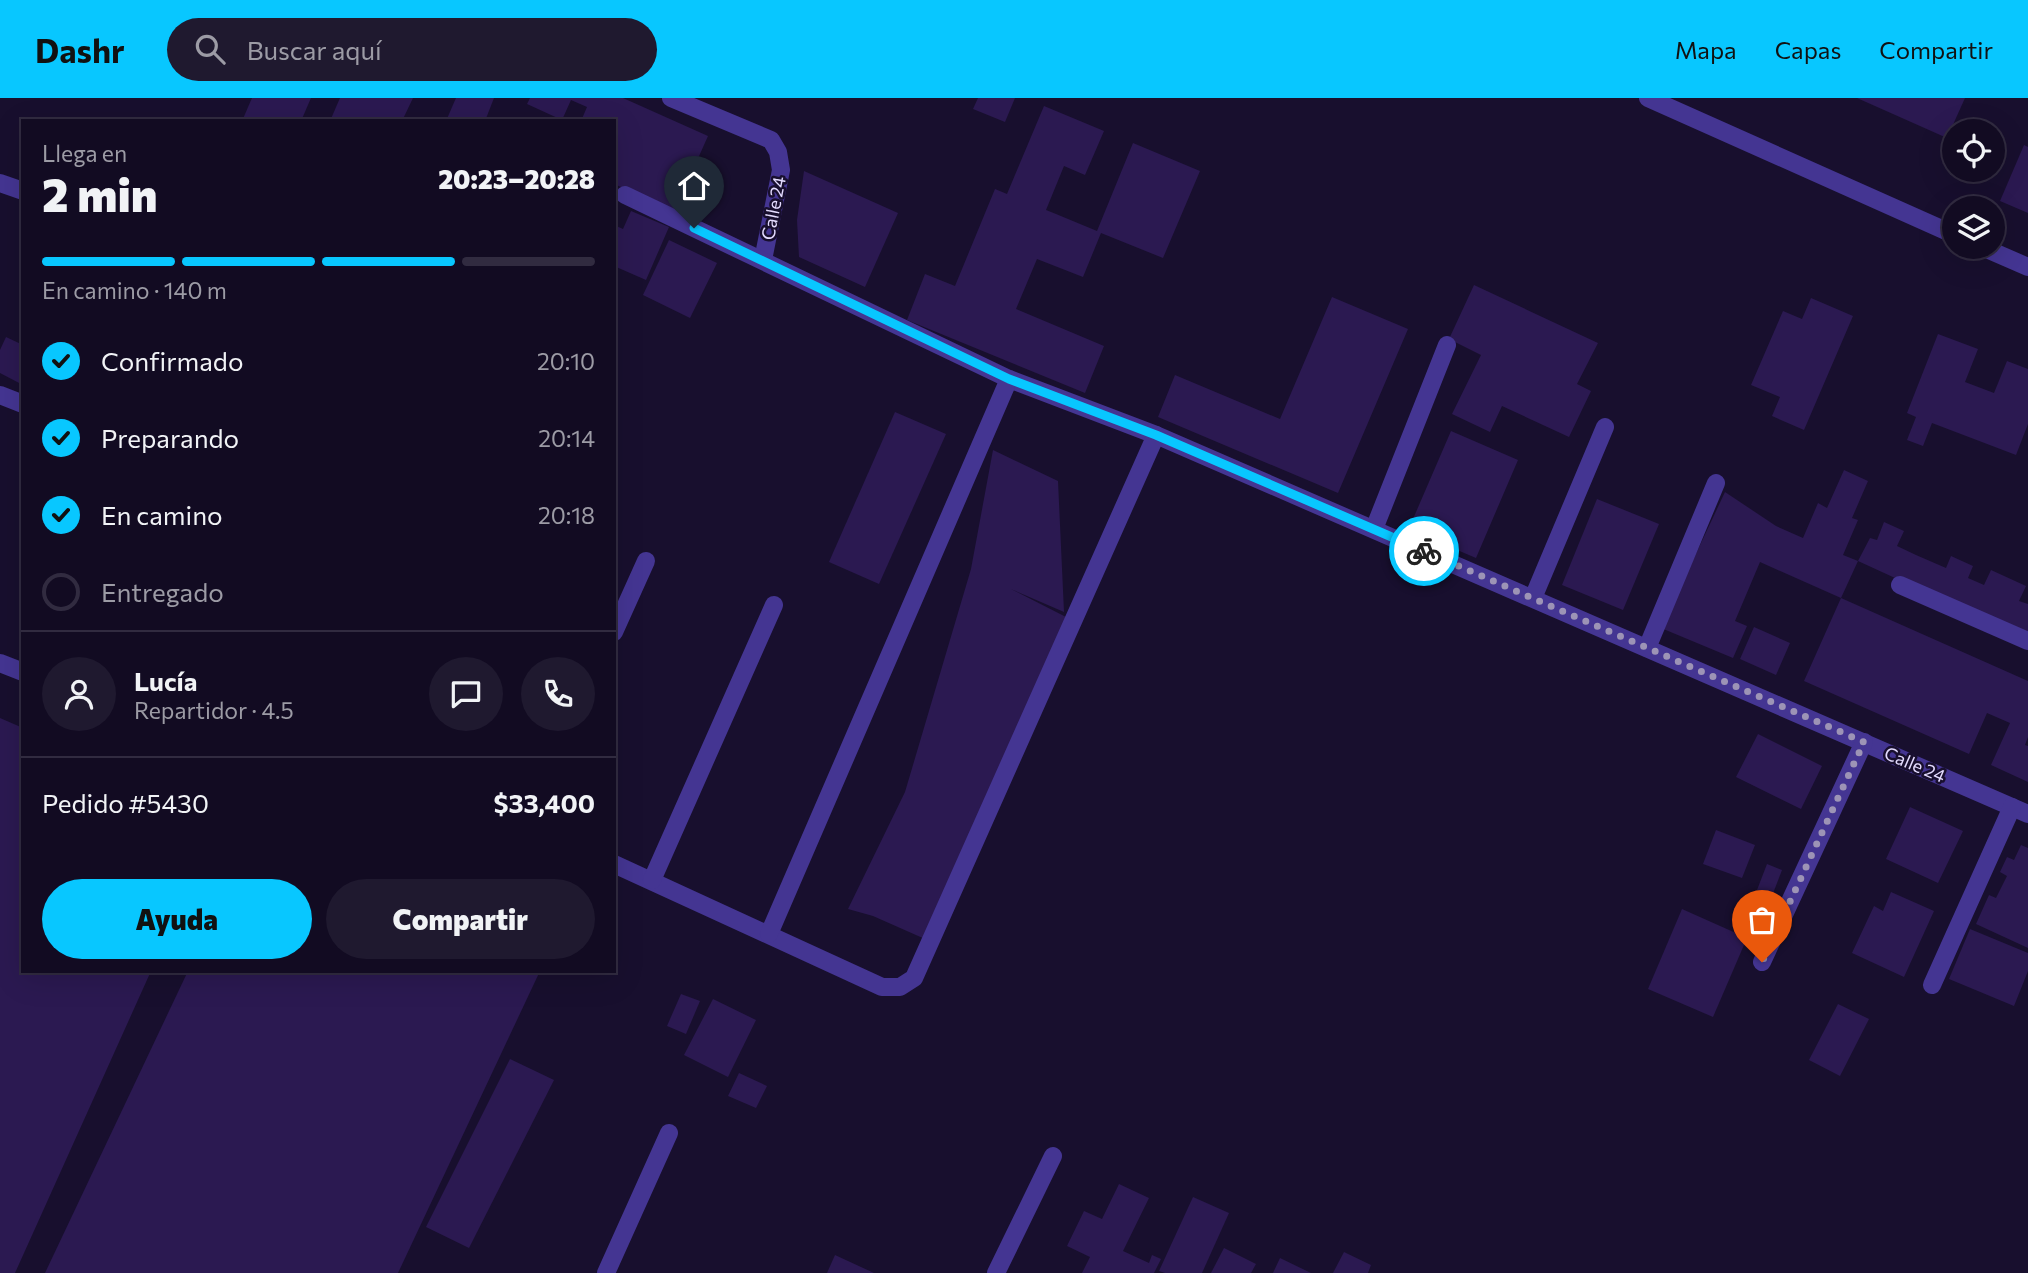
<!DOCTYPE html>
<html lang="es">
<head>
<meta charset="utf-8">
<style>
  body { margin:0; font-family:Commissioner,sans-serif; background:#1f192f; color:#f1f3f6; height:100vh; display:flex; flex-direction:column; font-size:26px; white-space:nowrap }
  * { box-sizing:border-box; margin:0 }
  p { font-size:23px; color:#9c9ba5 }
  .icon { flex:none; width:38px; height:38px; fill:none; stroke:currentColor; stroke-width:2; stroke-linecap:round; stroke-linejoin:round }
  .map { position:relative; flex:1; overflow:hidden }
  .details { position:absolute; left:21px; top:21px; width:595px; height:854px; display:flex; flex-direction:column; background:#120b22; border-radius:0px; box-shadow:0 7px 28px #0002,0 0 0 2px #312b40 }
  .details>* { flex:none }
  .tools { position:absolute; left:1942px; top:21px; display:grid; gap:14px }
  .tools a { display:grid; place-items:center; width:63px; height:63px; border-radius:50%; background:#120b22; box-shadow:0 7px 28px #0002,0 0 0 2px #312b40; font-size:35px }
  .pin { position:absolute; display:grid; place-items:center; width:60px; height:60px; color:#fff; margin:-72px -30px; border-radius:50% 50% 50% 0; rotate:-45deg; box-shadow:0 0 7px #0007 }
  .pin .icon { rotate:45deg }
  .courier { position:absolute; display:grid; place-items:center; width:70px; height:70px; margin:-35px; border:5px solid #08c7ff; border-radius:50%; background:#fff; color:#222; box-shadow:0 2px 9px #0007 }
  .headline em { font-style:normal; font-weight:800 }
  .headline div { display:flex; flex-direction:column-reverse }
  .headline { display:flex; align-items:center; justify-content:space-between; height:119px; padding:0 21px }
  h1 { font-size:46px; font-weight:800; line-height:52px }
  .bar { display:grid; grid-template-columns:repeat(4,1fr); gap:10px 7px; align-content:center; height:84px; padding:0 21px }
  .bar i { height:9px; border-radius:5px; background:#312b40 }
  .bar .active { background:#08c7ff }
  .bar p { grid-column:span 4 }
  .line { display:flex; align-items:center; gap:18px; padding:0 21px; border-top:2px solid #312b40 }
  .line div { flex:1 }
  .round { display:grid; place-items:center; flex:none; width:74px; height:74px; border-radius:37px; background:#1f192f }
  ol { padding:0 21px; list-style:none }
  li { display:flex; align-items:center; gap:21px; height:77px }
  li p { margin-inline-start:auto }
  li .icon { padding:7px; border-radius:50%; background:#08c7ff; color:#111; stroke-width:4 }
  li:last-child { color:#9c9ba5 }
  li i { width:38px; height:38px; border:4px solid #312b40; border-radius:50% }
  .primary-button { display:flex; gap:14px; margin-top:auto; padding:14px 21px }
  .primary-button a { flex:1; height:80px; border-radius:42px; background:#08c7ff; color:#111; font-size:28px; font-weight:800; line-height:80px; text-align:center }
  .primary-button a+a { background:#1f192f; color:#f1f3f6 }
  header { display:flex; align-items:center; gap:42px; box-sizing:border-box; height:98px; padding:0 35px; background:#08c7ff; color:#111 }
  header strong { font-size:33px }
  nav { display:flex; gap:38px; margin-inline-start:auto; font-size:24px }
  .search { width:490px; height:63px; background:#1f192f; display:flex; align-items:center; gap:18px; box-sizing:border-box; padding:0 24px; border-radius:38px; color:#9c9ba5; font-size:26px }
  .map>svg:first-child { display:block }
</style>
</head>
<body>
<header>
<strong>Dashr</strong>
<div class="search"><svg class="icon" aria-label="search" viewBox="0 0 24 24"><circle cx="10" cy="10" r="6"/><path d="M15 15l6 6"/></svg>Buscar aquí</div>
<nav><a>Mapa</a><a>Capas</a><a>Compartir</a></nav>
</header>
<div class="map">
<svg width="2028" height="1175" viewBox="0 0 2028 1175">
  <rect width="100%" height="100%" fill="#180f2e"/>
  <g fill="#2b1951">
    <path d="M252,0H311L301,23H242Z"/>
    <path d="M340,0H413L402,23H330Z"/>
    <path d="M456,0H494L485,23H446Z"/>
    <path d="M530,0H623L708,38L675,112L614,86V23H581L587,9L571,2L562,22L527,6Z"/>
    <path d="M978,0H1015L1005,24L973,11Z"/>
    <path d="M1857,0H1965L1947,40Z"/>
    <path d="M1044,8L1104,33L1085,77L1064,68L1046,112L1056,116L1097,133L1133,45L1200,73L1163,160L1101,135L1083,179L1037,161L1016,211L1104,248L1085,295L907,222L925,176L955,188L995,91L1007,96Z"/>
    <path d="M2024,47L2028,49V115L2000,103Z"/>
    <path d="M804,73L898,115L865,189L799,159L797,122Z"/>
    <path d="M631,113L669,129L646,182L614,168V127L623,131Z"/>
    <path d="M669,142L717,165L690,220L643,197Z"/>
    <path d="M1474,187L1598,245L1577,286L1591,293L1569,339L1502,308L1490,334L1452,316L1481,257L1449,241Z"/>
    <path d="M1332,199L1408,231L1338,395L1158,319L1175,277L1280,321Z"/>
    <path d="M1811,200L1853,218L1804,332L1772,318L1780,299L1751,287L1783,213L1802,221Z"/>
    <path d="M1938,236L1978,251L1965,284L1994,295L2007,263L2028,271V326L2016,357L1932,325L1923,348L1907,342L1916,319L1907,315Z"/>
    <path d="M6,239L23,247V287L0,275V252Z"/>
    <path d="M895,314L946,336L879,486L829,464Z"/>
    <path d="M1451,333L1518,362L1476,460L1443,446L1447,436L1413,421Z"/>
    <path d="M993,352L1058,383L1064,514L1011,491L1066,519L925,841L873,818L848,811L905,694L971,471Z"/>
    <path d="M1844,372L1868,383L1852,420L1858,422L1843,457L1858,463L1841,500L1760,464L1735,523L1747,528L1733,560L1661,530L1725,394L1776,428L1803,440L1818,405L1827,410Z"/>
    <path d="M1597,401L1659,426L1623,512L1562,487Z"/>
    <path d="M1884,424L1904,433L1897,448L1916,457L1946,470L1951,458L1973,468L1968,480L1984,487L1991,472L2026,488L2019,503L2028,506V541L1858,463L1870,440L1877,442Z"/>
    <path d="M1841,500L2028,583V639L2025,647L2028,648V684L1991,667L2010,625L1987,615L1969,656L1804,583Z"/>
    <path d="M1754,529L1790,545L1776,577L1740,561Z"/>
    <path d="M0,620L23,630V873H151L15,1175H0Z"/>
    <path d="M1758,636L1822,668L1801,711L1736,679Z"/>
    <path d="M1910,709L1963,733L1938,785L1886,761Z"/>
    <path d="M1716,732L1755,747L1742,780L1703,766Z"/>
    <path d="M2021,747L2028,750V850L1976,826L1989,797L1996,800L2007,778L2000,774L2007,759L2014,762Z"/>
    <path d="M1767,766L1782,772L1772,798L1757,792Z"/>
    <path d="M1891,794L1934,813L1904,879L1852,855L1874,808L1883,813Z"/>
    <path d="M1682,811L1747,840L1713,919L1648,891Z"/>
    <path d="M1970,831L2028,855V873L2014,908L1949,881Z"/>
    <path d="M188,873H540L398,1175H45Z"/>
    <path d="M681,896L700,903L686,936L667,928Z"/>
    <path d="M713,901L756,922L728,979L684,957Z"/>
    <path d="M1838,906L1869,921L1840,978L1809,962Z"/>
    <path d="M510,961L554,982L469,1150L426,1129Z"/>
    <path d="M739,975L767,988L756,1010L728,998Z"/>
    <path d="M1119,1086L1149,1100L1123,1153L1149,1165L1152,1157L1161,1161L1154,1175H1082L1090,1159L1067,1148L1084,1113L1102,1121Z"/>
    <path d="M1193,1099L1229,1115L1202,1175H1165L1159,1173Z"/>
    <path d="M1224,1150L1256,1166L1251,1175H1211Z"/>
    <path d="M1344,1154L1371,1167L1368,1175H1333Z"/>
    <path d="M835,1157L874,1175H827Z"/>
    <path d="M1280,1160L1311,1175H1273Z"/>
  </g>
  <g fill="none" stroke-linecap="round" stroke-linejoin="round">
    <g stroke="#443592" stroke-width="18">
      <path d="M671,0L771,42L778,54L781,72L763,162"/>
      <path d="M1648,0L1955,137"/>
      <path d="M0,85L23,93"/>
      <path d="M625,97L1009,281L1156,337L2028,716"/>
      <path d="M1982,149L2028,169"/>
      <path d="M0,297L23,306"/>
      <path d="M1374,431L1447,247"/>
      <path d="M1900,487L2028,543"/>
      <path d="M1533,500L1605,329"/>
      <path d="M614,534L646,463"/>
      <path d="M1647,550L1716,385"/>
      <path d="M0,565L23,574"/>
      <path d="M614,766L882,889H900L914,880L1156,337"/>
      <path d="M652,782L774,507"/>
      <path d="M769,836L1009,281"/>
      <path d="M1762,864L1864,644"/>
      <path d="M1932,887L2012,709"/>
      <path d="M606,1175L669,1035"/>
      <path d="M996,1175L1053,1058"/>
    </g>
  </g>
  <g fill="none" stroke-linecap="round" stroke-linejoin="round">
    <path stroke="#9d94b6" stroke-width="7" stroke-dasharray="0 12.6" d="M1424,453L1864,644L1762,864"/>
    <path stroke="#08c7ff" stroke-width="9" d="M694,130L1009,281L1156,337L1424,453"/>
  </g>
  <g text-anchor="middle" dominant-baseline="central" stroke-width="5" stroke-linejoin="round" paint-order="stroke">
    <g font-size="18" fill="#e4dcff" stroke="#180f2e">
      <text transform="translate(773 110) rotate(-79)">Calle 24</text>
      <text transform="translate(1915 666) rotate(23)">Calle 24</text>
    </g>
  </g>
</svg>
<div class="tools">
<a><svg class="icon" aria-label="locate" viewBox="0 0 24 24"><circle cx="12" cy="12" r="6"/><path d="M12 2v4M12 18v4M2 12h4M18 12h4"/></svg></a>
<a><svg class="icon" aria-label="layers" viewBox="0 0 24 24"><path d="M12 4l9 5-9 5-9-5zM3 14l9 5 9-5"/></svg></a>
</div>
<div class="pin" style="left:1762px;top:864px;background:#ea580c"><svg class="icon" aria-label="bag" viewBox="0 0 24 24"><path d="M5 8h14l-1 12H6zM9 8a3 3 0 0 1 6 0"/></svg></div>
<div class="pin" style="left:694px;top:130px;background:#1f2937"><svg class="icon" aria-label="home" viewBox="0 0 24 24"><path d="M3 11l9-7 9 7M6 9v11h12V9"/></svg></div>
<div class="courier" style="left:1424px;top:453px"><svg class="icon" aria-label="bike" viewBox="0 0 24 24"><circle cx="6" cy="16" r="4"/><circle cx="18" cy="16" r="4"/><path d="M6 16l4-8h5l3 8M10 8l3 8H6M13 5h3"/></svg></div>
<section class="details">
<div class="headline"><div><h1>2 min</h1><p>Llega en</p></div><em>20:23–20:28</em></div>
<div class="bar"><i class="active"></i><i class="active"></i><i class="active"></i><i></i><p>En camino · 140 m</p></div>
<ol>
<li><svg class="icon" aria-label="check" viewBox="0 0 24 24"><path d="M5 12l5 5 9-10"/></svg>Confirmado<p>20:10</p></li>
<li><svg class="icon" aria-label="check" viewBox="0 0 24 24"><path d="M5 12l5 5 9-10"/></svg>Preparando<p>20:14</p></li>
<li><svg class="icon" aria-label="check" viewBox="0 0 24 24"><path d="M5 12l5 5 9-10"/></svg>En camino<p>20:18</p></li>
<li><i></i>Entregado</li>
</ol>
<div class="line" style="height:126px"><a class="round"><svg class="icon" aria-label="person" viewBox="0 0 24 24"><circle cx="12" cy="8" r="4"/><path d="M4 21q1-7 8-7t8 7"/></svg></a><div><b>Lucía</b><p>Repartidor · 4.5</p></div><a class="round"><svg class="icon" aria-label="chat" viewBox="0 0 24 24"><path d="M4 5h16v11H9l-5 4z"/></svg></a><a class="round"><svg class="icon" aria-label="phone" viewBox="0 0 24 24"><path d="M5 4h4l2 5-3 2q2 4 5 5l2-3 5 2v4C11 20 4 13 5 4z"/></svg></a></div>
<div class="line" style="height:91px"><div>Pedido #5430</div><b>$33,400</b></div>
<div class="primary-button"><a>Ayuda</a><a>Compartir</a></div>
</section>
</div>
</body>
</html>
